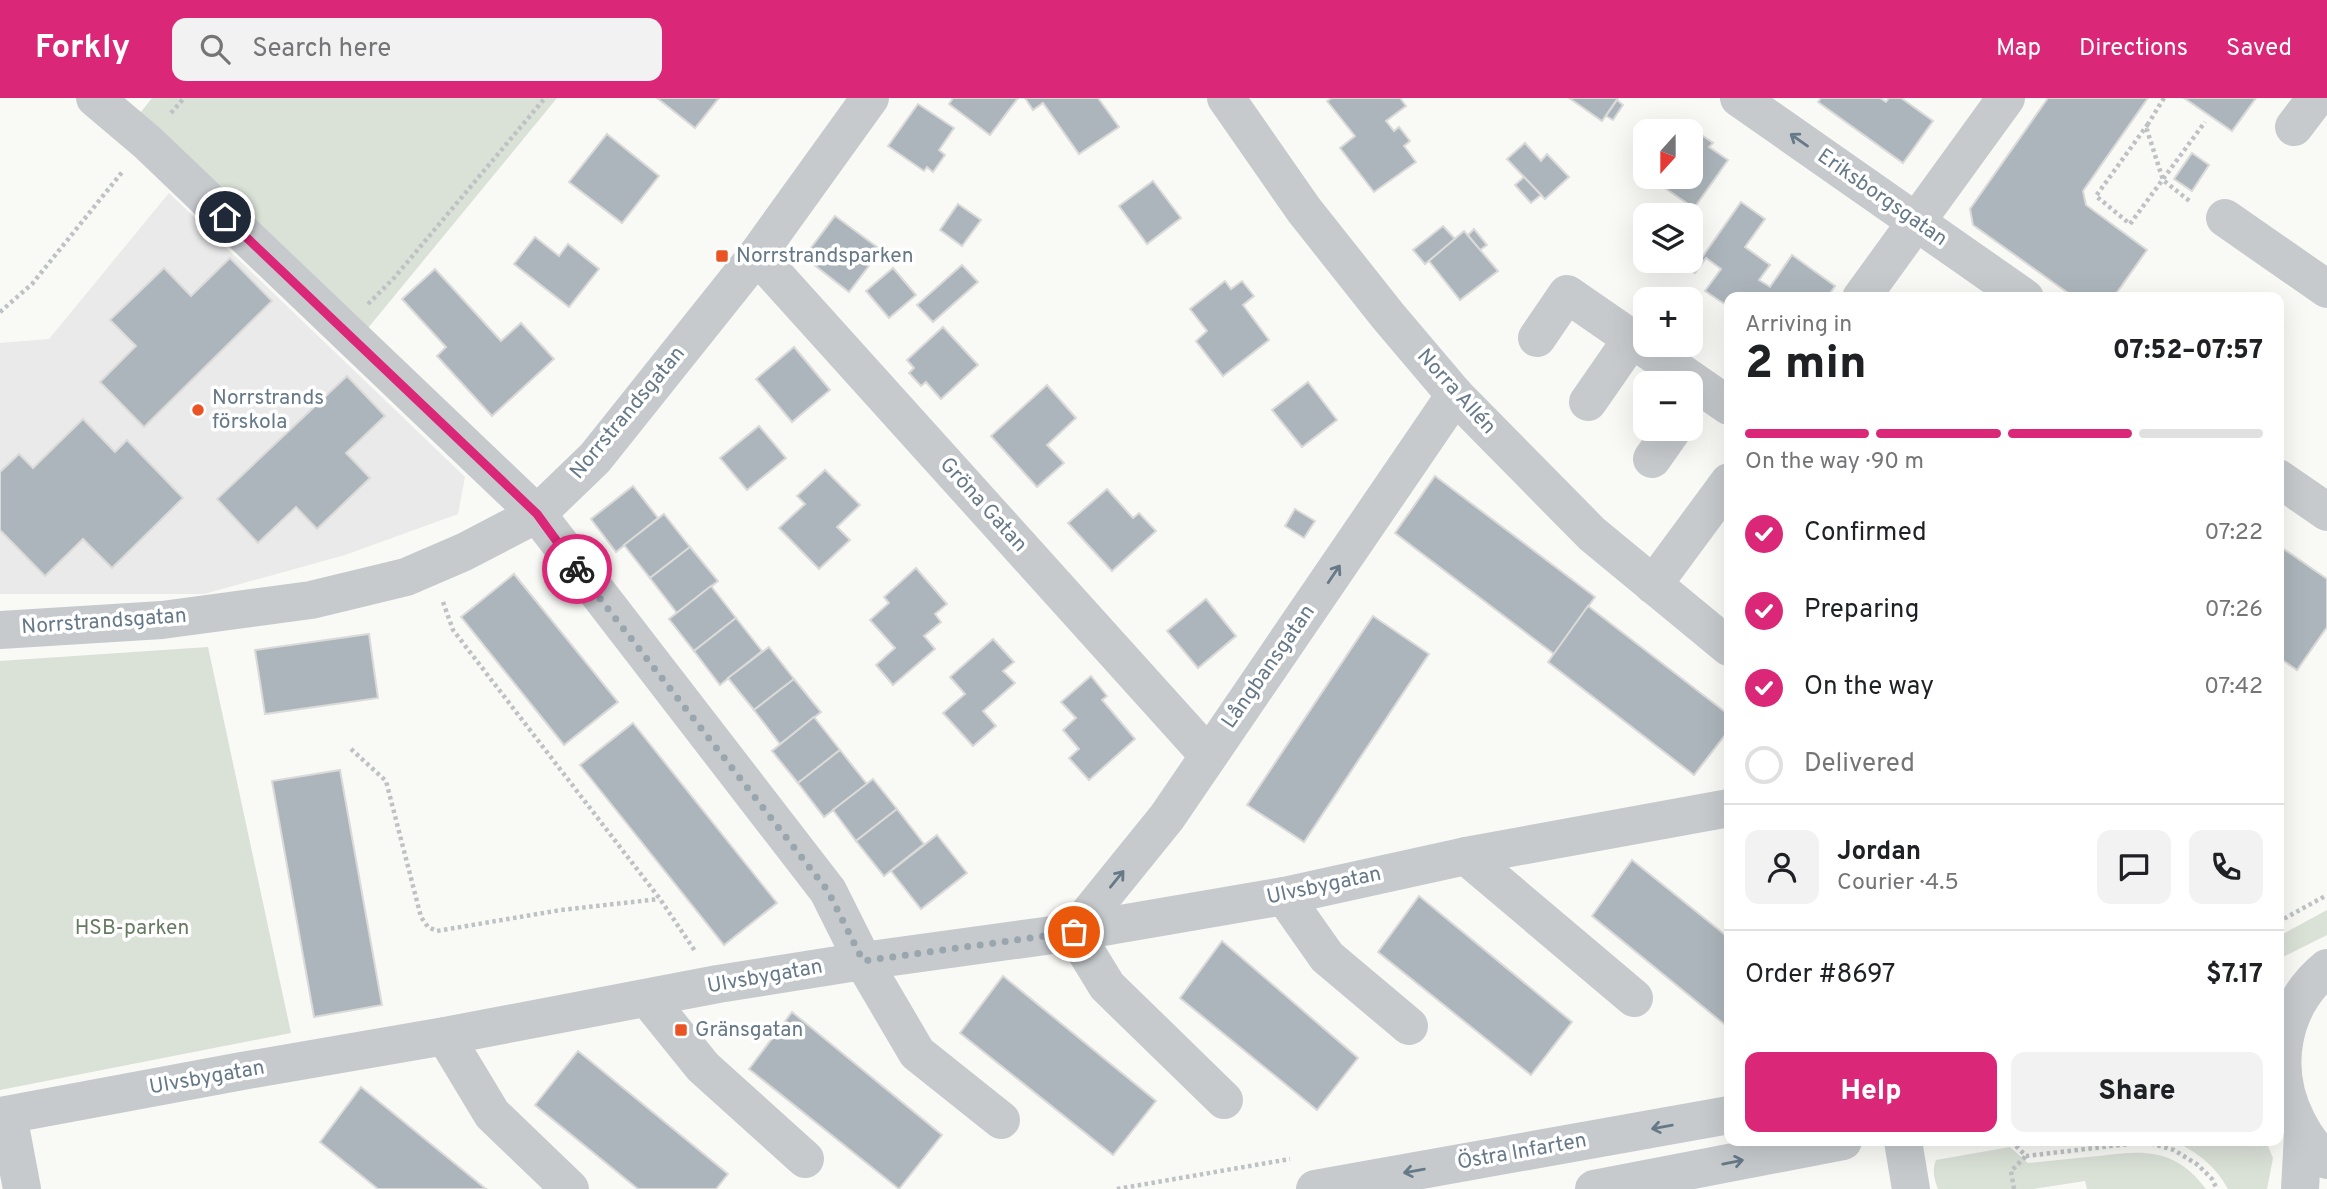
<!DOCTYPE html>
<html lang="en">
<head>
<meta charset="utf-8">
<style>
  body { margin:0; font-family:Overpass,sans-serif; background:#f2f2f2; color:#202124; height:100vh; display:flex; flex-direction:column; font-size:26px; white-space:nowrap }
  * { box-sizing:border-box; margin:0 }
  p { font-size:23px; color:#757577 }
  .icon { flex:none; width:38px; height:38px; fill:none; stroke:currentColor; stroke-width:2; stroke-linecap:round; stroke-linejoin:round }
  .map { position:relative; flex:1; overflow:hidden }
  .sheet { position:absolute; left:1724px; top:194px; width:560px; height:854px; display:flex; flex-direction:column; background:#fff; border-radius:14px; box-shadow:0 7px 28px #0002 }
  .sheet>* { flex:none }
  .needle { width:46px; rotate:201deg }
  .buttons { position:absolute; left:1633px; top:21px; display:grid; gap:14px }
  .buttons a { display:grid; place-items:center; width:70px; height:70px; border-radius:14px; background:#fff; box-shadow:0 7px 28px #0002; font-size:35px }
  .pin { position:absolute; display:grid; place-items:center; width:60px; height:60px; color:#fff; margin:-30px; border:4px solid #fff; border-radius:50%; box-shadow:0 2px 7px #0007 }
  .courier { position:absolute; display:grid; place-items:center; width:70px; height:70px; margin:-35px; border:5px solid #db2777; border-radius:50%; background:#fff; color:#222; box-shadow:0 2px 9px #0007 }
  .overview em { font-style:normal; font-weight:800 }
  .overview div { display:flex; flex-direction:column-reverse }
  .overview { display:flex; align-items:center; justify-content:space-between; height:119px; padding:0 21px }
  h1 { font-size:46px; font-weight:800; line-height:52px }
  .bar { display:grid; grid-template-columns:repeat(4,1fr); gap:10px 7px; align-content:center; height:84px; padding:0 21px }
  .bar i { height:9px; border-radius:5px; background:#e0e0e0 }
  .bar .current { background:#db2777 }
  .bar p { grid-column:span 4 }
  .line { display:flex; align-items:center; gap:18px; padding:0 21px; border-top:2px solid #e0e0e0 }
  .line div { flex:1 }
  .round { display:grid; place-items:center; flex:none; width:74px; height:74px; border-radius:14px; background:#f2f2f2 }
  ol { padding:0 21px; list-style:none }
  li { display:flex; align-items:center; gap:21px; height:77px }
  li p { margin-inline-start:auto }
  li .icon { padding:7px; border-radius:50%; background:#db2777; color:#fff; stroke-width:4 }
  li:last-child { color:#757577 }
  li i { width:38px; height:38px; border:4px solid #e0e0e0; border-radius:50% }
  .primary-button { display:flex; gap:14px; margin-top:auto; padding:14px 21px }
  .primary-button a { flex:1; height:80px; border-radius:14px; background:#db2777; color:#fff; font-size:28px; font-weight:800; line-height:80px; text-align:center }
  .primary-button a+a { background:#f2f2f2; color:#202124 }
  header { display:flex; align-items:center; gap:42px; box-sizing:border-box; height:98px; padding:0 35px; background:#db2777; color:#fff }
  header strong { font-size:33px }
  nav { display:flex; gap:38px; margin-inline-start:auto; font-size:24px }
  .search { width:490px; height:63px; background:#f2f2f2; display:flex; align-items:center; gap:18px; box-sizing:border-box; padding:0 24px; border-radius:14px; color:#757577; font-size:26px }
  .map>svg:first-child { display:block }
</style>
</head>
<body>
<header>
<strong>Forkly</strong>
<div class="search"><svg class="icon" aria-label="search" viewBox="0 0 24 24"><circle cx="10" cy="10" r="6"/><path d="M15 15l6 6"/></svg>Search here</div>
<nav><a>Map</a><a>Directions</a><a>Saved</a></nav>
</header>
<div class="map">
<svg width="2327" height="1091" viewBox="0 0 2327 1091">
  <rect width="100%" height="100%" fill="#f9f9f6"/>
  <path fill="#e9eae9" d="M169,95L465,379L458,416L345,457L204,496H0V245L49,241Z"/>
  <g fill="#dae1d7">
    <path d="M152,0H557L368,230L137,19Z"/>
    <path d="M208,549L291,935L0,992V563Z"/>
    <path d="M2327,812V837L2279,861V838Z"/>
    <path d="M2174,1043H2266L2273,1060L2267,1091H2228C2215,1067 2198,1055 2174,1043Z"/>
    <path d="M2010,1049L2028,1065C2052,1063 2075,1060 2099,1058C2145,1052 2175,1050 2206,1091H2087L2085,1083L2033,1091H1938C1934,1081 1932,1072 1936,1062Z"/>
  </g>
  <g fill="#acb5bb" stroke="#dadad8" stroke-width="2">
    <path d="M657,0H719L695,30Z"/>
    <path d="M953,0H1018L990,37L949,6Z"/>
    <path d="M1025,0H1098L1119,29L1079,56L1043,5L1033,12Z"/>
    <path d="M1332,0H1400L1406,8L1386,23L1394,33L1399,29L1410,43L1404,48L1416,64L1374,94L1340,50L1355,38L1327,3Z"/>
    <path d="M1569,0H1618L1602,23Z"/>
    <path d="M1821,0H1880L1886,4L1889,0H1901L1933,23L1903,65L1818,4Z"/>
    <path d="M2048,0H2148L2083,93L2086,107L2147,152L2113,200H2075L1973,127L1970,111Z"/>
    <path d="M2184,0H2256L2232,33Z"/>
    <path d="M1617,2L1623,7L1613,22L1606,18Z"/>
    <path d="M918,6L954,30L939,52L945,57L933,74L927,69L924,73L888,48Z"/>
    <path d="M1671,22L1687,33H1663Z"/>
    <path d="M1693,31L1713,45L1709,49L1728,62L1694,110L1649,79H1690V35Z"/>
    <path d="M607,36L659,78L622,125L569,84Z"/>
    <path d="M1525,45L1541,63L1547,56L1569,79L1545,101L1507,61Z"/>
    <path d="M2192,55L2209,67L2192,93L2174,81Z"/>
    <path d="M1524,79L1541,97L1531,105L1515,87Z"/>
    <path d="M1153,83L1181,120L1147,146L1119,108Z"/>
    <path d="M1741,104L1765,121L1745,149L1770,167L1759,182L1770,189L1792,157L1835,188L1827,200H1729V209L1705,193L1721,171L1706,160L1695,175L1685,167L1690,163L1695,153L1703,158Z"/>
    <path d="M958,106L981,122L962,148L940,132Z"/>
    <path d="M835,118L881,152L849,194L804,159Z"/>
    <path d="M1443,128L1455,141L1425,166L1413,152Z"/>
    <path d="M1474,131L1487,147L1480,152L1468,137Z"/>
    <path d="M1464,133L1498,173L1460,202L1429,163Z"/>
    <path d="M535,139L559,158L568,146L599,171L569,209L514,166Z"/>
    <path d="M230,160L272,203L144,329L100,284L136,248L110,222L164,170L191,198Z"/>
    <path d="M962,167L978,184L933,224L917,207Z"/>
    <path d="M893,170L916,197L889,220L866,193Z"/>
    <path d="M435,171L501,243L521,225L554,261L492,318L437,258L446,249L402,201Z"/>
    <path d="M1225,183L1231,191L1242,183L1254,198L1243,207L1269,242L1223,278L1196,243L1207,233L1190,211Z"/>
    <path d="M943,229L978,267L941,301L926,284L921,288L909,275L914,270L907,262Z"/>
    <path d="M794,249L830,292L792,324L756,281Z"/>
    <path d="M347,278L385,318L346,355L370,380L317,431L296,409L258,445L217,401Z"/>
    <path d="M1308,284L1337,322L1302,349L1272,312Z"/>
    <path d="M1047,287L1076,320L1047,347L1064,365L1037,389L991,338Z"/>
    <path d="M83,321L115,354L127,342L183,400L112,470L83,441L45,478L0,432V374L19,356L33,370Z"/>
    <path d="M759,328L786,360L747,392L720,360Z"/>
    <path d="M825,372L860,407L837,429L850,442L819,471L779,430L805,406L797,398Z"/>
    <path d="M1435,378L1595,499L1554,556L1395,435Z"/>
    <path d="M633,388L658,420L616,454L591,421Z"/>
    <path d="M1107,391L1133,420L1139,415L1156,433L1112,473L1068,425Z"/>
    <path d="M1295,411L1315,423L1304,440L1285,428Z"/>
    <path d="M664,416L690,449L650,480L624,447Z"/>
    <path d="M2278,447L2327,481V529L2297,572L2278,559Z"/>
    <path d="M690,449L718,483L677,515L650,480Z"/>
    <path d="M916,470L947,506L935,516L941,524L924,538L935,551L893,587L876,567L895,550L870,522L889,505L884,499Z"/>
    <path d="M514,476L618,604L564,647L461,519Z"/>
    <path d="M711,488L736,520L694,553L669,521Z"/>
    <path d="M1206,501L1236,538L1198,570L1167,533Z"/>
    <path d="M1588,508L1729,617V632L1694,677L1548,564Z"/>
    <path d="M1373,518L1429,556L1304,744L1247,707Z"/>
    <path d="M736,520L762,553L720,587L694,553Z"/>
    <path d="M369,536L378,600L265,616L255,552Z"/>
    <path d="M993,541L1014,564L1003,573L1015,585L983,613L996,628L973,648L943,615L965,596L950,579Z"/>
    <path d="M769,549L794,581L754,612L728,580Z"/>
    <path d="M1091,578L1107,598L1102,602L1135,641L1089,682L1069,660L1079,651L1063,632L1076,620L1061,604Z"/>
    <path d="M794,581L821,614L780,646L754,612Z"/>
    <path d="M814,619L840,652L798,685L772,653Z"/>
    <path d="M633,625L777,805L724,847L580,667Z"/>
    <path d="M840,652L867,686L824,719L798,685Z"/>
    <path d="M340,672L382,907L314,919L272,683Z"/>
    <path d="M873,681L897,711L856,743L833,712Z"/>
    <path d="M897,711L924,746L884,778L856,743Z"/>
    <path d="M937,737L967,775L921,811L891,773Z"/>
    <path d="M1632,762L1729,840V930L1592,818Z"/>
    <path d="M1419,798L1572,924L1531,977L1378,854Z"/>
    <path d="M1222,843L1358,960L1317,1012L1180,900Z"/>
    <path d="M1003,878L1156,1003L1113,1057L960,935Z"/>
    <path d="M792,914L942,1037L899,1091L749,971Z"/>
    <path d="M578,953L728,1076L716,1091H638L535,1007Z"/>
    <path d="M361,989L486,1091H378L320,1044Z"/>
  </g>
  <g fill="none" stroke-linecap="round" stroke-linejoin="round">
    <g stroke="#bfc2c4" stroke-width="4.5" stroke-dasharray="3.5 3.5" stroke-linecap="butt">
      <path d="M2164,0L2148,26L2147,32L2163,82L2192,105"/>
      <path d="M171,15L184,0"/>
      <path d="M2148,26L2096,98L2130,126L2205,24"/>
      <path d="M368,206L394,180L545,0"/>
      <path d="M0,214L32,186L123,73"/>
      <path d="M443,504L453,532L660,801L695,853"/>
      <path d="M351,651L386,683L421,819L428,829L437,833L561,812L659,801"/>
      <path d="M2278,824L2327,797"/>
      <path d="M2011,1043L2026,1058L2146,1044L2174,1052L2198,1067L2212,1081L2217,1091"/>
      <path d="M1117,1091L1290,1061"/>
      <path d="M2014,1091L2011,1073L2026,1058"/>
    </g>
    <g stroke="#c6cacd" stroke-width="38">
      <path d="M95,0L147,44L537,416L828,793L863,863L917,955L1001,1022"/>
      <path d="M1226,0L1304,112L1388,218L1455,297L1592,436L1729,549"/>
      <path d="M1739,0L2025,200"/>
      <path d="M2294,29L2316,0"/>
      <path d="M2225,120L2327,191"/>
      <path d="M757,157L1208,657"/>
      <path d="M1861,200L2006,0"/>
      <path d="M1537,240L1567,196L1729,308"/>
      <path d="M1588,304L1631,242"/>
      <path d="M1652,361L1673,331"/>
      <path d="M2278,380L2327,414"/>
      <path d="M1653,487L1729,384"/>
      <path d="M0,532L162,522L311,502L406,479L464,454L537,416L595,360L757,157L870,0"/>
      <path d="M1466,758L1634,900"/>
      <path d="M1284,798L1327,859L1409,928"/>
      <path d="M2327,870C2281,908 2270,971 2297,1023C2304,1037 2314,1052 2327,1062"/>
      <path d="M648,901L703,969L805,1061"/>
      <path d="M445,938L492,1016L570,1091"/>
      <path d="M1224,1002L1107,888L1074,834L1167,719L1455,297"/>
      <path d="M8,1017L22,1091"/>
      <path d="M0,1018L242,973L445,938L718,886L863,863L1074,834L1284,798L1466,758L1729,710"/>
      <path d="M1903,1043L1911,1091"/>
      <path d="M1315,1091L1729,1017"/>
      <path d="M1594,1091L1843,1043"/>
      <path d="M2300,1091L2303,1036"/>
    </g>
  </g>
  <defs><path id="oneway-shaft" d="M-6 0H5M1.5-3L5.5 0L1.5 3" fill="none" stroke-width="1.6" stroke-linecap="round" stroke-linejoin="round" transform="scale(1.75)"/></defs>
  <g stroke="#667988">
    <use href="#oneway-shaft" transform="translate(1799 42) rotate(-145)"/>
    <use href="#oneway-shaft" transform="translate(1334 476) rotate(-56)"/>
    <use href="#oneway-shaft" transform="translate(1117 781) rotate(-51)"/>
    <use href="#oneway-shaft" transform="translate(1662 1029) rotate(170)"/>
    <use href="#oneway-shaft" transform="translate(1733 1064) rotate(-11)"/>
    <use href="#oneway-shaft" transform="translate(1414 1073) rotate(170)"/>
  </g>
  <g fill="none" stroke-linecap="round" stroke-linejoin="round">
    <path stroke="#99a6ae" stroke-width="7" stroke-dasharray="0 12.6" d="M577,471L828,793L863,863L1074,834"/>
    <path stroke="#db2777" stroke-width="9" d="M225,119L537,416L577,471"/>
  </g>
  <g fill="#ea5324" stroke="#fff" stroke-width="2.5">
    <rect x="715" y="151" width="14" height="14" rx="3.5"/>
    <circle cx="198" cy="312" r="7"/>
    <rect x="674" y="925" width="14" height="14" rx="3.5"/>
  </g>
  <g text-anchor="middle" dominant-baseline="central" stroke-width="7" stroke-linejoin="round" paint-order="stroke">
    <g font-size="21" fill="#667988" stroke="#fff">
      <text transform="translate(1882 100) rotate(35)">Eriksborgsgatan</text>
      <text transform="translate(1456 294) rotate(48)">Norra Allén</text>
      <text transform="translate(628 315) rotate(-50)">Norrstrandsgatan</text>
      <text transform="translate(983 407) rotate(48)">Gröna Gatan</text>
      <text transform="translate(104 524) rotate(-4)">Norrstrandsgatan</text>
      <text transform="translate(1269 569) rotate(-55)">Långbansgatan</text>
      <text transform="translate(1324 788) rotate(-12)">Ulvsbygatan</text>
      <text transform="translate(765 879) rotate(-10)">Ulvsbygatan</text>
      <text transform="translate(207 980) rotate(-10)">Ulvsbygatan</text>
      <text transform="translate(1522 1054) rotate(-10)">Östra Infarten</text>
    </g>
    <g font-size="21" fill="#667988" stroke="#fff" text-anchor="start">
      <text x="736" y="158">Norrstrandsparken</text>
      <text x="212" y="300">Norrstrands<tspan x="212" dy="24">förskola</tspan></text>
      <text x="695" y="932">Gränsgatan</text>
    </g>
    <g font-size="21" fill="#667a61" stroke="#fff">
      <text x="132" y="830">HSB-parken</text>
    </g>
  </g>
</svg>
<div class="buttons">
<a><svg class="needle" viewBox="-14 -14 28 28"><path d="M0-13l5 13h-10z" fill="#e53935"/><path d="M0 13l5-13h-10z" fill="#757577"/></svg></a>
<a><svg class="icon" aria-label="layers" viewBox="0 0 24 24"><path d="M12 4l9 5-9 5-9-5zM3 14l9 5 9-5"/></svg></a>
<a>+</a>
<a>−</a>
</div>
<div class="pin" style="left:1074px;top:834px;background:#ea580c"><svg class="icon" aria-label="bag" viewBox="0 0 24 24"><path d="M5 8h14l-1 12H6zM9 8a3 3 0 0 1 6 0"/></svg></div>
<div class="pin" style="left:225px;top:119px;background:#1f2937"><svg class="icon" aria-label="home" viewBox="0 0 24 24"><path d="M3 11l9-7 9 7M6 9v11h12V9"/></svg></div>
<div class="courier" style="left:577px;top:471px"><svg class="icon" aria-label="bike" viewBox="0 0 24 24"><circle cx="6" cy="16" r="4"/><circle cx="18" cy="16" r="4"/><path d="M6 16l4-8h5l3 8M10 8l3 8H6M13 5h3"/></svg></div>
<section class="sheet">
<div class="overview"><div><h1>2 min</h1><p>Arriving in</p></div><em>07:52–07:57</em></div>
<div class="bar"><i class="current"></i><i class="current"></i><i class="current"></i><i></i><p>On the way · 90 m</p></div>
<ol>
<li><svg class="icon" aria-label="check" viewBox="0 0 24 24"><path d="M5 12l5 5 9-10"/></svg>Confirmed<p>07:22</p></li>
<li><svg class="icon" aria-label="check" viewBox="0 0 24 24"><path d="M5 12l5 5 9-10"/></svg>Preparing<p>07:26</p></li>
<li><svg class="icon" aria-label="check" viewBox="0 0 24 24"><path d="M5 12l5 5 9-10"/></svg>On the way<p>07:42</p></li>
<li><i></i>Delivered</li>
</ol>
<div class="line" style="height:126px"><a class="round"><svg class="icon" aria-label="person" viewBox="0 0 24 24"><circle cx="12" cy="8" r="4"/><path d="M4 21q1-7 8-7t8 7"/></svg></a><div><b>Jordan</b><p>Courier · 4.5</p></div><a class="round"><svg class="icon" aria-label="chat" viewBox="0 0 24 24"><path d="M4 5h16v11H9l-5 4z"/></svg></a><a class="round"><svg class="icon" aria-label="phone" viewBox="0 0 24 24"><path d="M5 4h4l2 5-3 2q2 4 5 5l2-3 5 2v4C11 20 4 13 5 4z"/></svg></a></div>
<div class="line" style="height:91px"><div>Order #8697</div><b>$7.17</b></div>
<div class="primary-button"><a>Help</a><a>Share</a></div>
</section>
</div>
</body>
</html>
